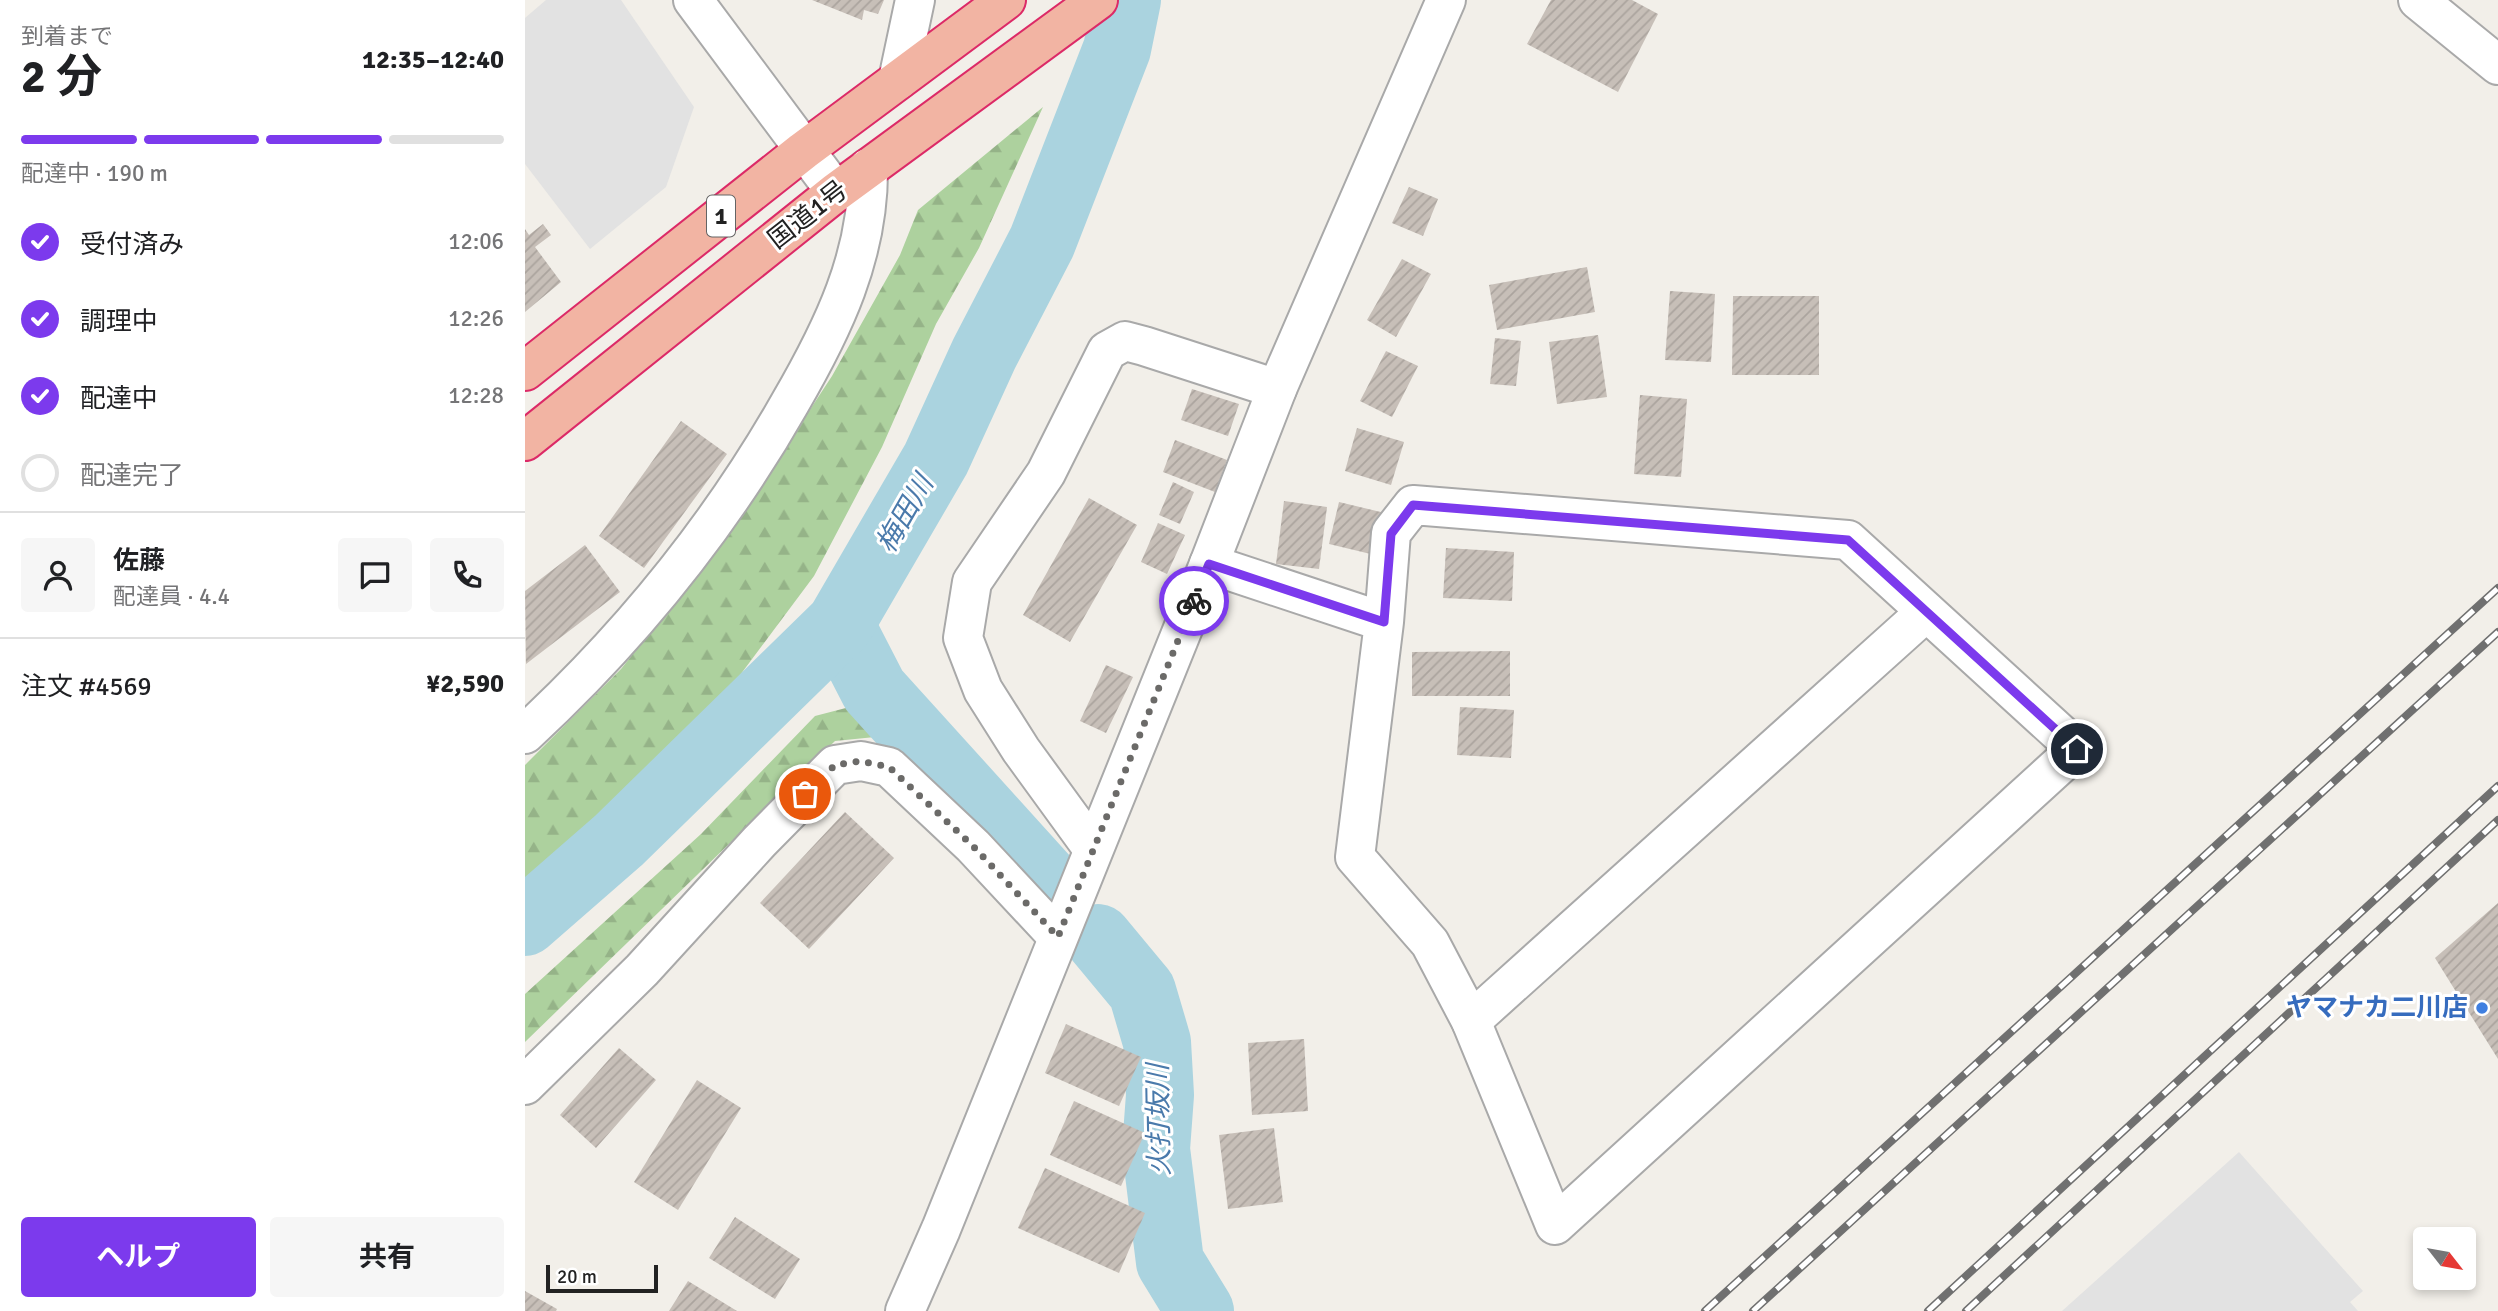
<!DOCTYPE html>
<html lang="ja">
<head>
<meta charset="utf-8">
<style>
  body { margin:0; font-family:Signika,"Noto Sans JP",sans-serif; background:#f6f6f6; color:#202124; height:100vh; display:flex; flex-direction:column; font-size:26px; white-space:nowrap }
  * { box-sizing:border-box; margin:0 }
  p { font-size:23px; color:#757577 }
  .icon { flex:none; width:38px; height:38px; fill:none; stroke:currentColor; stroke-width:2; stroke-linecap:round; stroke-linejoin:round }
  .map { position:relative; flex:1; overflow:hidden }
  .drawer { display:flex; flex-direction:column; background:#fff; width:525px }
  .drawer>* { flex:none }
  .needle { width:46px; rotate:121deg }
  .tools { position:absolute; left:1888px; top:1227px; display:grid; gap:14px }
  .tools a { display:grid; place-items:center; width:63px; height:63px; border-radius:7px; background:#fff; box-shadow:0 4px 10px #0003; font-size:35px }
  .scale { position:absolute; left:21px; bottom:18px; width:112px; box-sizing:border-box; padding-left:7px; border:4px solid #222; border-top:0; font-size:19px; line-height:24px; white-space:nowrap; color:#222; -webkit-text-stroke:5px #fff; paint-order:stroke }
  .pin { position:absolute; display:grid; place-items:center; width:60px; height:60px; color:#fff; margin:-30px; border:4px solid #fff; border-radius:50%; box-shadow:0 2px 7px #0007 }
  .courier { position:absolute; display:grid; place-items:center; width:70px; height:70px; margin:-35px; border:5px solid #7c3aed; border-radius:50%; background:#fff; color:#222; box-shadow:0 2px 9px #0007 }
  .summary em { font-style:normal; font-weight:700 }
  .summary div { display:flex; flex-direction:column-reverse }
  .summary { display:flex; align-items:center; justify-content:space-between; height:119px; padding:0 21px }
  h1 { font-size:46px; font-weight:700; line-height:52px }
  .bar { display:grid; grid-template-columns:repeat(4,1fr); gap:10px 7px; align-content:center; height:84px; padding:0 21px }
  .bar i { height:9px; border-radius:5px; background:#e0e0e0 }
  .bar .active { background:#7c3aed }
  .bar p { grid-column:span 4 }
  .line { display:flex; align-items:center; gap:18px; padding:0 21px; border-top:2px solid #e0e0e0 }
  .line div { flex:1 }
  .round { display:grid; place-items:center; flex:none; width:74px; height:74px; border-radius:7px; background:#f6f6f6 }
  ol { padding:0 21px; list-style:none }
  li { display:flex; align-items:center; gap:21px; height:77px }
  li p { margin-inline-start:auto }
  li .icon { padding:7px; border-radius:50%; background:#7c3aed; color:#fff; stroke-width:4 }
  li:last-child { color:#757577 }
  li i { width:38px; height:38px; border:4px solid #e0e0e0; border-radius:50% }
  .action { display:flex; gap:14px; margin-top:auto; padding:14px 21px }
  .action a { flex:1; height:80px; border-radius:7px; background:#7c3aed; color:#fff; font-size:28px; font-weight:700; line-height:80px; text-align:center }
  .action a+a { background:#f6f6f6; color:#202124 }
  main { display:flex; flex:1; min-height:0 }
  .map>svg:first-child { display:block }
</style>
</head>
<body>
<main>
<section class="drawer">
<div class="summary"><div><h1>2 分</h1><p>到着まで</p></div><em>12:35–12:40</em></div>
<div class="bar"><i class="active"></i><i class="active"></i><i class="active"></i><i></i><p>配達中 · 190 m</p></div>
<ol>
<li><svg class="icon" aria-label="check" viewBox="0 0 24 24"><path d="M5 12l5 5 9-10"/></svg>受付済み<p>12:06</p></li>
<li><svg class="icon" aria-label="check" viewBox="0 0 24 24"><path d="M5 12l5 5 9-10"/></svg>調理中<p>12:26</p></li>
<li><svg class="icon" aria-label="check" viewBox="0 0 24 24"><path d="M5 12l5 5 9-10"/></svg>配達中<p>12:28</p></li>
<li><i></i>配達完了</li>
</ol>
<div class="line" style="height:126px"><a class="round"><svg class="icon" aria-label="person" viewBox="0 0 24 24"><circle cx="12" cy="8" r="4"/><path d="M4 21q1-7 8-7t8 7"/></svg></a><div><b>佐藤</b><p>配達員 · 4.4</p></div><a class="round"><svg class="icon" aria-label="chat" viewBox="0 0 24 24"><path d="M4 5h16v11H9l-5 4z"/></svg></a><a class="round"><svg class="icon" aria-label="phone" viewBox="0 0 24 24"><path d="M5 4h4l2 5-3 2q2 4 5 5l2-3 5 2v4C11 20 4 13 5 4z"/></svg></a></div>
<div class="line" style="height:91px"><div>注文 #4569</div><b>¥2,590</b></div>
<div class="action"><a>ヘルプ</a><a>共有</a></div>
</section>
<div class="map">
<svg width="1973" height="1311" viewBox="0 0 1973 1311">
  <defs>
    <pattern id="forest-firs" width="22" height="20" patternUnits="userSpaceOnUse" patternTransform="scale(1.75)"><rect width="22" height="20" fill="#add19e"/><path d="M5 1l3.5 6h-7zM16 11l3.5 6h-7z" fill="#95b388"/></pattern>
    <pattern id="building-hatch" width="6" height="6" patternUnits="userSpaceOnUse" patternTransform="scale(1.75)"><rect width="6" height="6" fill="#c7bfb8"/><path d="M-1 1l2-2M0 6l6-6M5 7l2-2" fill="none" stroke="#aba49e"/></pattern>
  </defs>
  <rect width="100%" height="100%" fill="#f2efe9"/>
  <g fill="url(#forest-firs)">
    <path d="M518,107L454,248L411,324L357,447L289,576L183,718L9,895L0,901V765L96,669L202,536L307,376L375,255L393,210Z"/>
    <path d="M340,703L360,736L310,741L0,1042V994L176,834L290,716Z"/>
  </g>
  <g fill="#e2e2e2">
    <path d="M21,0H96L169,107L141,187L65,249L0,164V18Z"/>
    <path d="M1714,1152L1838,1291L1825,1302L1833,1311H1537Z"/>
  </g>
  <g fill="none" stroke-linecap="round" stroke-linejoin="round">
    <g stroke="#aad3df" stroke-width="68">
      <path d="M315,624L349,690L530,890"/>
      <path d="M0,922L94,840L315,624L411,459L459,354L517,242L592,49L602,0"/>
      <path d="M573,938L617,991L632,1042L635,1095L631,1149L645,1262L675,1311"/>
    </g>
  </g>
  <g fill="url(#building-hatch)">
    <path d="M287,0H359L353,14L339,10L337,20Z"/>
    <path d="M1026,0H1107L1133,14L1093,92L1002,44Z"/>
    <path d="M884,187L913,199L898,236L867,223Z"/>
    <path d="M18,224L26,235L10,247L36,282L0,312V229L4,235Z"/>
    <path d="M877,259L906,274L871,337L842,320Z"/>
    <path d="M1062,267L1070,312L972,330L964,285Z"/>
    <path d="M1145,291L1190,294L1186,362L1140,360Z"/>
    <path d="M1208,296H1294V375H1207Z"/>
    <path d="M1073,335L1082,397L1032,404L1024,342Z"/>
    <path d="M970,338L996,341L991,386L965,384Z"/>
    <path d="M861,351L893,366L867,417L835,401Z"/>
    <path d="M667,389L714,404L703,436L656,420Z"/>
    <path d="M1115,395L1162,399L1156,477L1109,474Z"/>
    <path d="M156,421L202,454L119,568L74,536Z"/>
    <path d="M832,428L879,442L866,485L820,471Z"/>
    <path d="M650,440L702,460L690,492L638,472Z"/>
    <path d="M648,482L669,492L655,524L634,515Z"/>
    <path d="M564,498L612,525L545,642L498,615Z"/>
    <path d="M759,501L802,507L794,569L751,564Z"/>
    <path d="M814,502L864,514L854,556L804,544Z"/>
    <path d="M633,523L660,535L642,574L616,562Z"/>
    <path d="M60,545L95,592L1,664L0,591Z"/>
    <path d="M921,548L989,552L987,601L918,598Z"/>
    <path d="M985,651V696H887V652Z"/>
    <path d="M581,665L608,677L581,733L555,721Z"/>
    <path d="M935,707L989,710L986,758L932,755Z"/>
    <path d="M320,812L369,858L284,949L235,903Z"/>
    <path d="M1973,903V1059L1910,958Z"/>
    <path d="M541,1024L616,1057L594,1106L520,1073Z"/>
    <path d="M779,1039L783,1111L727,1115L723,1043Z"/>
    <path d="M94,1048L131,1080L71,1148L35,1115Z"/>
    <path d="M172,1080L216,1108L153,1210L109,1182Z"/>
    <path d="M549,1101L620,1133L596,1186L525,1155Z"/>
    <path d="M749,1128L758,1202L703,1209L694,1135Z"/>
    <path d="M520,1168L620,1213L594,1273L493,1228Z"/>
    <path d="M210,1217L275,1259L250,1299L184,1258Z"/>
    <path d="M163,1281L212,1311H144Z"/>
    <path d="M0,1291L32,1309L31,1311H0Z"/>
  </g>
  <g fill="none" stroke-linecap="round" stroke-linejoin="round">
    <defs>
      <g id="minor">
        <path d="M1893,0L1973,65"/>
        <path d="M373,80L390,0"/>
        <path d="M684,564L859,622L866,533L888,505L1323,540L1552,749L1030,1225L946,1021L905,943L830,857L859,622"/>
        <path d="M0,734C104,638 195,526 265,403C308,329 344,255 343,168"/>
        <path d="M568,849L496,750L458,690L438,638L447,582L521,473L582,351L600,341L619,346L752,389"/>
        <path d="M946,1021L1401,612"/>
        <path d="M0,1085L117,970L234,842L310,765L336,761L364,767L448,846L533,937"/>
      </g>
      <g id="tertiary">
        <path d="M168,0L311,192"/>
        <path d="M380,1311L416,1229L684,564L752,389L921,0"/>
      </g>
      <g id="trunk">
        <path d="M0,371L278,151L481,0"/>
        <path d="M0,441L311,192L573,0"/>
      </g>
    </defs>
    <use href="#minor" stroke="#a9a9a9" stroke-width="42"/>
    <use href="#tertiary" stroke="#a9a9a9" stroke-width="42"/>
    <use href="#trunk" stroke="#dc2a67" stroke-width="42"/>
    <use href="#minor" stroke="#fff" stroke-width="38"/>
    <use href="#tertiary" stroke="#fff" stroke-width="38"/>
    <use href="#trunk" stroke="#f2b4a3" stroke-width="38"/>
    <defs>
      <g id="rail">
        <path d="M1180,1311L1973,588"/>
        <path d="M1228,1311L1973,632"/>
        <path d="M1403,1311L1973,786"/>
        <path d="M1441,1311L1973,820"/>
      </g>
    </defs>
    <use href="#rail" stroke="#707070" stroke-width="8"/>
    <use href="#rail" stroke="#fff" stroke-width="5" stroke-dasharray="16" stroke-linecap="butt"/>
  </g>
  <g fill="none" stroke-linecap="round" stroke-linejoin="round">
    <path stroke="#6b6a68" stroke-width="7" stroke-dasharray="0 12.6" d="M280,794L310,765L335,761L364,767L448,846L533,937L669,601"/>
    <path stroke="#7c3aed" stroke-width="9" d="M669,601L684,564L859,622L866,534L888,505L1323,540L1552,749"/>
  </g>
  <circle fill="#3f7fe0" stroke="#fff" stroke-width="2.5" cx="1957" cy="1008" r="7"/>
  <g text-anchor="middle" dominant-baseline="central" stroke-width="6" stroke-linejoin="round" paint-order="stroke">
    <rect fill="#fff" stroke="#646464" stroke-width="2" x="182" y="195.5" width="28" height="41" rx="5"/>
    <g font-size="24" font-weight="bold" fill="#222">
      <text x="196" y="216">1</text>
    </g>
    <g font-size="26" fill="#222" stroke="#fff">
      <text transform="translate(283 215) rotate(-38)">国道1号</text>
    </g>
    <g font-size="26" font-weight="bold" fill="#366cbe" stroke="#fff" text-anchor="end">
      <text x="1943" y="1008">ヤマナカ二川店</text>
    </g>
    <g font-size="28" font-style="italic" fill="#4a7aab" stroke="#fff">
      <text transform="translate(380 514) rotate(-60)">梅田川</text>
      <text transform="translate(634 1120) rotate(-91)">火打坂川</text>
    </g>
  </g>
</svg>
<div class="tools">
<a><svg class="needle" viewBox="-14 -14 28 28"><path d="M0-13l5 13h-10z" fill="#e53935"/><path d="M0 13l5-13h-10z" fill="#757577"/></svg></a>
</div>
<div class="scale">20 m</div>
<div class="pin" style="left:280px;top:794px;background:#ea580c"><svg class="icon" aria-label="bag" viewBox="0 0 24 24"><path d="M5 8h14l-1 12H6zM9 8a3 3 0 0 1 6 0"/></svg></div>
<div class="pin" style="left:1552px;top:749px;background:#1f2937"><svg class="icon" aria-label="home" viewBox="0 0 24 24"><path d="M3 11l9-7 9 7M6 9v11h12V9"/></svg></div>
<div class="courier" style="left:669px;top:601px"><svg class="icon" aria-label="bike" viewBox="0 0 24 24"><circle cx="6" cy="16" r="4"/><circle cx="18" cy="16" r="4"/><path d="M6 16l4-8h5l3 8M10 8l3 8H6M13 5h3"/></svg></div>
</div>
</main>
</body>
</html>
